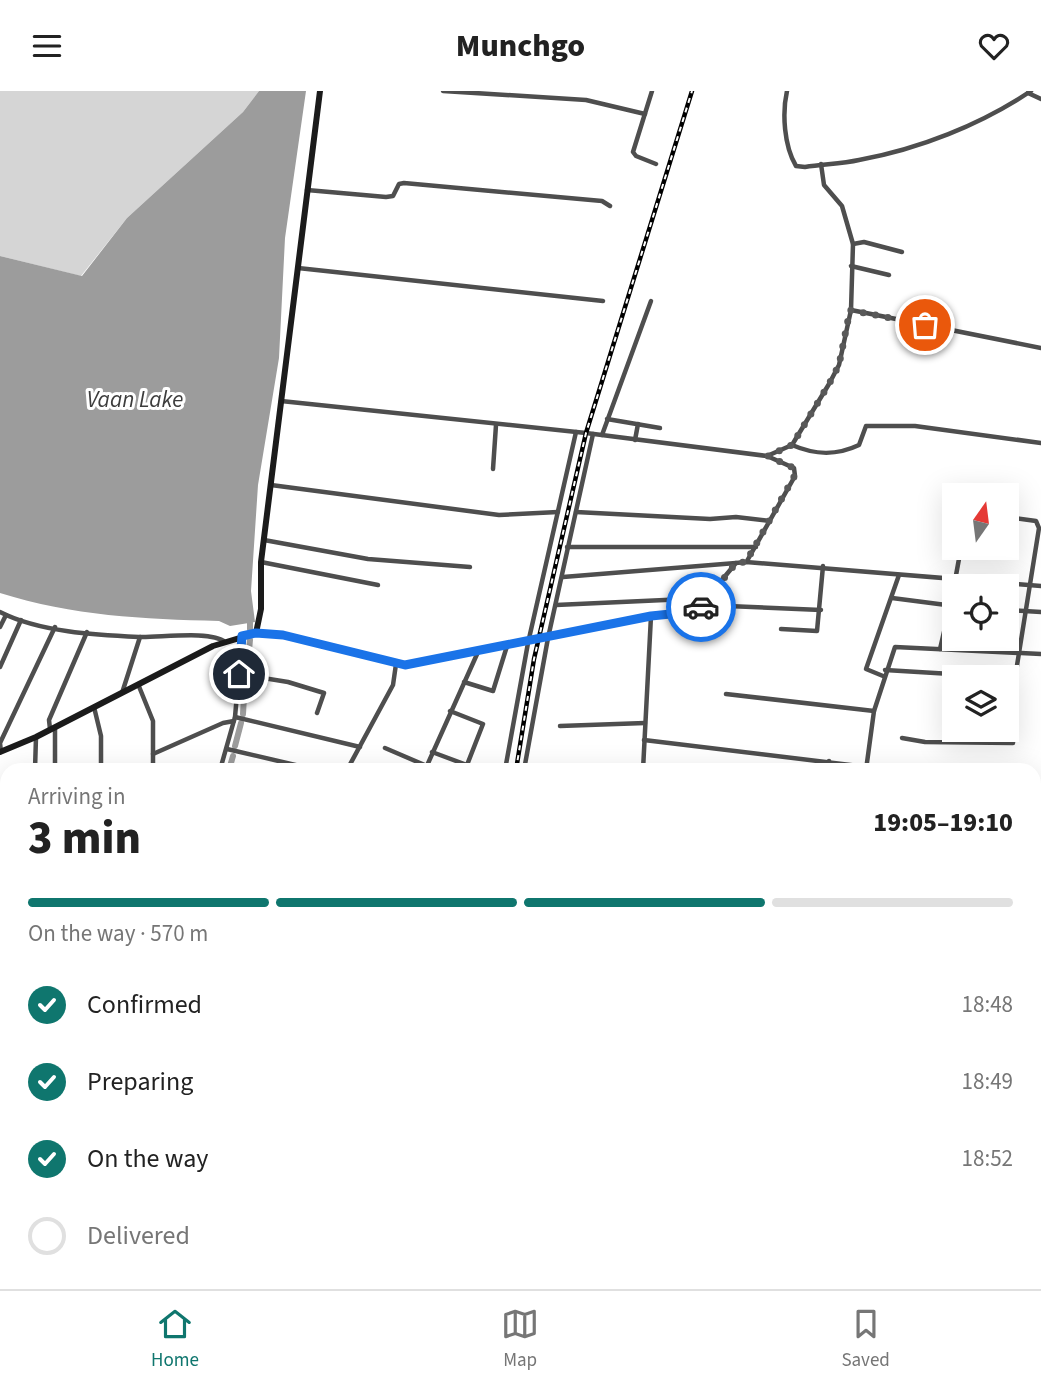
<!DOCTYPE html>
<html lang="en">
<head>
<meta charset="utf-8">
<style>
  body { margin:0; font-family:"Source Sans 3",sans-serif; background:#f2f2f2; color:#222; height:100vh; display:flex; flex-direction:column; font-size:26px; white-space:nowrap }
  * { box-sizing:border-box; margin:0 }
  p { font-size:23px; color:#767676 }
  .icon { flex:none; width:38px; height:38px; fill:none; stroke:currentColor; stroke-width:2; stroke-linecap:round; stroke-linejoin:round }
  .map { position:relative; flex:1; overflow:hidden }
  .side { position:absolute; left:0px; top:672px; width:1041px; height:527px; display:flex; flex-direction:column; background:#fff; border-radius:21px 21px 0 0; box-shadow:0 7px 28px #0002 }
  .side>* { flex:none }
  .needle { width:46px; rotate:14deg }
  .buttons { position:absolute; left:942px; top:392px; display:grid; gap:14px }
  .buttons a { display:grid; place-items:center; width:77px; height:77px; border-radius:0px; background:#fff; box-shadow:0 7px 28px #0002; font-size:35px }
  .pin { position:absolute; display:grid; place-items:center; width:60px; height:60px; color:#fff; margin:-30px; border:4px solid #fff; border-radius:50%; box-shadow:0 2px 7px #0007 }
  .courier { position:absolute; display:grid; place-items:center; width:70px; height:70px; margin:-35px; border:5px solid #1a73e8; border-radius:50%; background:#fff; color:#222; box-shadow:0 2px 9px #0007 }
  .headline em { font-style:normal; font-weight:800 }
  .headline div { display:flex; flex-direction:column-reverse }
  .headline { display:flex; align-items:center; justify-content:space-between; height:119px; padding:0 28px }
  h1 { font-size:46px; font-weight:800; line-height:52px }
  .bar { display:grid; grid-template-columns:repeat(4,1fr); gap:10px 7px; align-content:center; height:84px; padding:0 28px }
  .bar i { height:9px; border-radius:5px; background:#e0e0e0 }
  .bar .selected { background:#0f766e }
  .bar p { grid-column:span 4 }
  ol { padding:0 28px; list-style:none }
  li { display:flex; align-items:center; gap:21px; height:77px }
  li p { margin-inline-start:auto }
  li .icon { padding:7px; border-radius:50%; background:#0f766e; color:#fff; stroke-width:4 }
  li:last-child { color:#767676 }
  li i { width:38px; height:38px; border:4px solid #e0e0e0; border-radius:50% }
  header { display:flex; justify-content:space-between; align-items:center; height:91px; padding:0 28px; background:#fff; font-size:32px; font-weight:800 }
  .dock { display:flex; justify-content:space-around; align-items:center; height:98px; border-top:2px solid #e0e0e0; background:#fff; font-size:19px; color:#767676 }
  .dock a { display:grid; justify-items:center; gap:4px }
  .dock .selected { color:#0f766e }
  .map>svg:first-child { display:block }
</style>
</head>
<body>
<header><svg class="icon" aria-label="menu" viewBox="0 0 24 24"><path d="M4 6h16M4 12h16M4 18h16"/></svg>Munchgo<svg class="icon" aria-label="heart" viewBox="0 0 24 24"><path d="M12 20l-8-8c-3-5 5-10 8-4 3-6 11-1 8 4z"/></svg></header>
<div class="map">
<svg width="1041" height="1198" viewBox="0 0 1041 1198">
  <rect width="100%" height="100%" fill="#fff"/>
  <path fill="#d5d5d5" d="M0,0H259L243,21L127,127L81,185L0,165Z"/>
  <path fill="#9c9c9c" d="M259,0H306L285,147L279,267L258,394L251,500L255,531L230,535L219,530C143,528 73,525 0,502V165L82,185L127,127L243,21Z"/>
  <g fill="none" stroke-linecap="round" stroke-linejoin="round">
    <g stroke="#9c9c9c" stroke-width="6">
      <path d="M250,532V538"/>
      <path d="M247,579L250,549"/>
      <path d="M243,623L245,588"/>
      <path d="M235,655L241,632"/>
      <path d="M229,679L233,665"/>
      <path d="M38,1198L42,1192"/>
    </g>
    <g stroke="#4e4e4e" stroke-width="4.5">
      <path d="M443,0L586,9L645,23"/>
      <path d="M652,0L633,61L636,65L656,73"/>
      <path d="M787,0C782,22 784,55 796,75L805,76C823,73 841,73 859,69C919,58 980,34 1031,0"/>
      <path d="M1028,2L1041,8"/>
      <path d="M307,99L386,106L393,105L399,93L404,92L602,110L610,115"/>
      <path d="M853,153L864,151L902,161"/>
      <path d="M851,175L889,184"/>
      <path d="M298,177L603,210"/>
      <path d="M851,219L1041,257"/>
      <path d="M281,310L586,342L767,365L794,377L795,385L747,470"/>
      <path d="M607,328L660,337"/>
      <path d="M602,344L651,210"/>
      <path d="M635,349L638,333"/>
      <path d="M792,354C815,364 836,365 859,354L866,335H915L1041,352"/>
      <path d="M767,365L792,354L829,293L839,274L851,219L853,153L842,115L824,94L821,73"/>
      <path d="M493,378L496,334"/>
      <path d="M271,394L499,424L558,421"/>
      <path d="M576,421L710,428L736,426L770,430"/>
      <path d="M1006,426L1036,430L1039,437L1015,587H1006"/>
      <path d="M264,449L368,468L470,476"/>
      <path d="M567,456H756"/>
      <path d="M261,471L378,494"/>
      <path d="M563,486L736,472"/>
      <path d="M954,495L961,457"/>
      <path d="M892,507L954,515"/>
      <path d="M556,514L708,507"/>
      <path d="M703,514L821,519"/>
      <path d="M1006,519L1041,521"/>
      <path d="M0,521C39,541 96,544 139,546C158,547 211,539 225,551"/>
      <path d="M0,536L6,524"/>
      <path d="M781,538L817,540L823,475"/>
      <path d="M256,542L283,544L405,574L651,525L697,519L736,472L746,471L1041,495"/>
      <path d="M940,558L954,498"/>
      <path d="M0,576L21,529"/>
      <path d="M885,579L1001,586"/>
      <path d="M239,583L288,591L324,602L317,622"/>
      <path d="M883,585L866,578L899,484"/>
      <path d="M464,591L493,600L507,555"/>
      <path d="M138,593L153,630V679"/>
      <path d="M122,602L140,546"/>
      <path d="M726,603L874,620"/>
      <path d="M94,616L101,645V679"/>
      <path d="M235,626L360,656"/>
      <path d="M560,635L645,632"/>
      <path d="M50,638L49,629L87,541"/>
      <path d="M902,647L925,651L1013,652L1015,587"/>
      <path d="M644,649L867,676"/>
      <path d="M385,657L427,675"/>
      <path d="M227,658L317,679"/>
      <path d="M1,661L0,652L55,536"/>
      <path d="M432,661L467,674L483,633L450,620"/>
      <path d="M153,663L223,632L234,630"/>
      <path d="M35,679L36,646"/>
      <path d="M55,679V637"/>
      <path d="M220,679L235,626L242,546"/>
      <path d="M347,679L393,594L396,573"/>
      <path d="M425,679L478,561"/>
      <path d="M505,679L528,552L576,341"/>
      <path d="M524,679L548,547L593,343"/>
      <path d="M643,679L651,525"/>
      <path d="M829,679V670"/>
      <path d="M866,679L874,620L895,556L1041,563"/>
      <path d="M1034,708L1041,707"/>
      <path d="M1034,865L1041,864"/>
      <path d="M1034,941L1041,940"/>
      <path d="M0,951L7,952"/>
      <path d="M0,995L7,996"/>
      <path d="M1034,1012L1041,1013"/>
      <path d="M0,1056L7,1031"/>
      <path d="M1034,1075L1041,1076"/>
      <path d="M0,1120L7,1090"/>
      <path d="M0,1165L7,1166"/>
      <path d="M504,1192V1198"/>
      <path d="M701,1192L702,1198"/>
      <path d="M760,1192V1198"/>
      <path d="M28,1198L33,1192"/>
      <path d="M68,1198L72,1192"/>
      <path d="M103,1198L104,1192"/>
      <path d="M230,1198L232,1192"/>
      <path d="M284,1198L285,1192"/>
      <path d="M319,1198L321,1192"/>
      <path d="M417,1198L418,1192"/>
      <path d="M904,1198V1192"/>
    </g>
    <g stroke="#1b1b1b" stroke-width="6">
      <path d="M0,661L36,646L213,555L256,542L261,518V471L320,0"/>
      <path d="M0,1077L7,1078"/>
      <path d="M166,1198L168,1192"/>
    </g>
    <defs>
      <g id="rail">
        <path d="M516,679L534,568L586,342L692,0"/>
        <path d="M429,1198L430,1192"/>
      </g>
    </defs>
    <use href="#rail" stroke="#000" stroke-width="4.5"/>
    <use href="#rail" stroke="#fff" stroke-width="2" stroke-dasharray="5" stroke-linecap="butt"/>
  </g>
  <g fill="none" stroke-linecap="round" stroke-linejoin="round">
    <path stroke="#595959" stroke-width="7" stroke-dasharray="0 12.6" d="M701,516L736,472L746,471L795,384L794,377L768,365L792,354L829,293L839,274L850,219L925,234"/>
    <path stroke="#1a73e8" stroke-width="9" d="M239,583L242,545L256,542L283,544L405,574L651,525L690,521L701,516"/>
  </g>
  <g text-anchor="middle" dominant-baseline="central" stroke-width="6" stroke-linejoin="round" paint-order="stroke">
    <g font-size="23" font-style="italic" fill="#3d3d3d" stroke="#fff">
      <text x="135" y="308">Vaan Lake</text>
    </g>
  </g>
</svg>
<div class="buttons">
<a><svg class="needle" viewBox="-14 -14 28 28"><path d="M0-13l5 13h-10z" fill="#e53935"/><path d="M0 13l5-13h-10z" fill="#767676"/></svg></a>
<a><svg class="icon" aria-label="locate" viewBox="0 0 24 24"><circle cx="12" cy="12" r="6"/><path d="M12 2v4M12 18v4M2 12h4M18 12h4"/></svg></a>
<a><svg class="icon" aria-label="layers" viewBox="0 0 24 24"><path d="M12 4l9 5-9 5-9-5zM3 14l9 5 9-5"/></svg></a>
</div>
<div class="pin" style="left:925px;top:234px;background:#ea580c"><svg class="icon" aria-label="bag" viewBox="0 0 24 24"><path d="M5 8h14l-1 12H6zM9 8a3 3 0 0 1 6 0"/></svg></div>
<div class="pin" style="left:239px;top:583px;background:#1f2937"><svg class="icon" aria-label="home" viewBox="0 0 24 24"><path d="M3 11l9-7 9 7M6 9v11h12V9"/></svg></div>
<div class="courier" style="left:701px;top:516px"><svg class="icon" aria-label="car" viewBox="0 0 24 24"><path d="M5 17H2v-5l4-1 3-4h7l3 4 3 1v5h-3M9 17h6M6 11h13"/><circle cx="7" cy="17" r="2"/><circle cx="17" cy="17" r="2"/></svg></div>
<section class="side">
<div class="headline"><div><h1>3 min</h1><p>Arriving in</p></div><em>19:05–19:10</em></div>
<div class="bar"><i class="selected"></i><i class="selected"></i><i class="selected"></i><i></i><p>On the way · 570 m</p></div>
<ol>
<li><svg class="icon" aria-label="check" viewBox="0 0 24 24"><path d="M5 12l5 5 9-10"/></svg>Confirmed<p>18:48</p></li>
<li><svg class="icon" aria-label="check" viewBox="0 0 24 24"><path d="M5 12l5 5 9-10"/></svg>Preparing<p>18:49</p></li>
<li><svg class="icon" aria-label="check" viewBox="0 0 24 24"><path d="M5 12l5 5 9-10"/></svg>On the way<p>18:52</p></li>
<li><i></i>Delivered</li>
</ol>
</section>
</div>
<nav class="dock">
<a class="selected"><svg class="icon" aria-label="home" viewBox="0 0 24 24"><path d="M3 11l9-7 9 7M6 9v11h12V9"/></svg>Home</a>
<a><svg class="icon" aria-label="map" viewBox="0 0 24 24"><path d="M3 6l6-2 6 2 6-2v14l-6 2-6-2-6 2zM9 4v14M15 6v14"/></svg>Map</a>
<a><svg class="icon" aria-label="saved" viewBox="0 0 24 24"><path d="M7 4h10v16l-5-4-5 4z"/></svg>Saved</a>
</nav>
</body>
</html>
